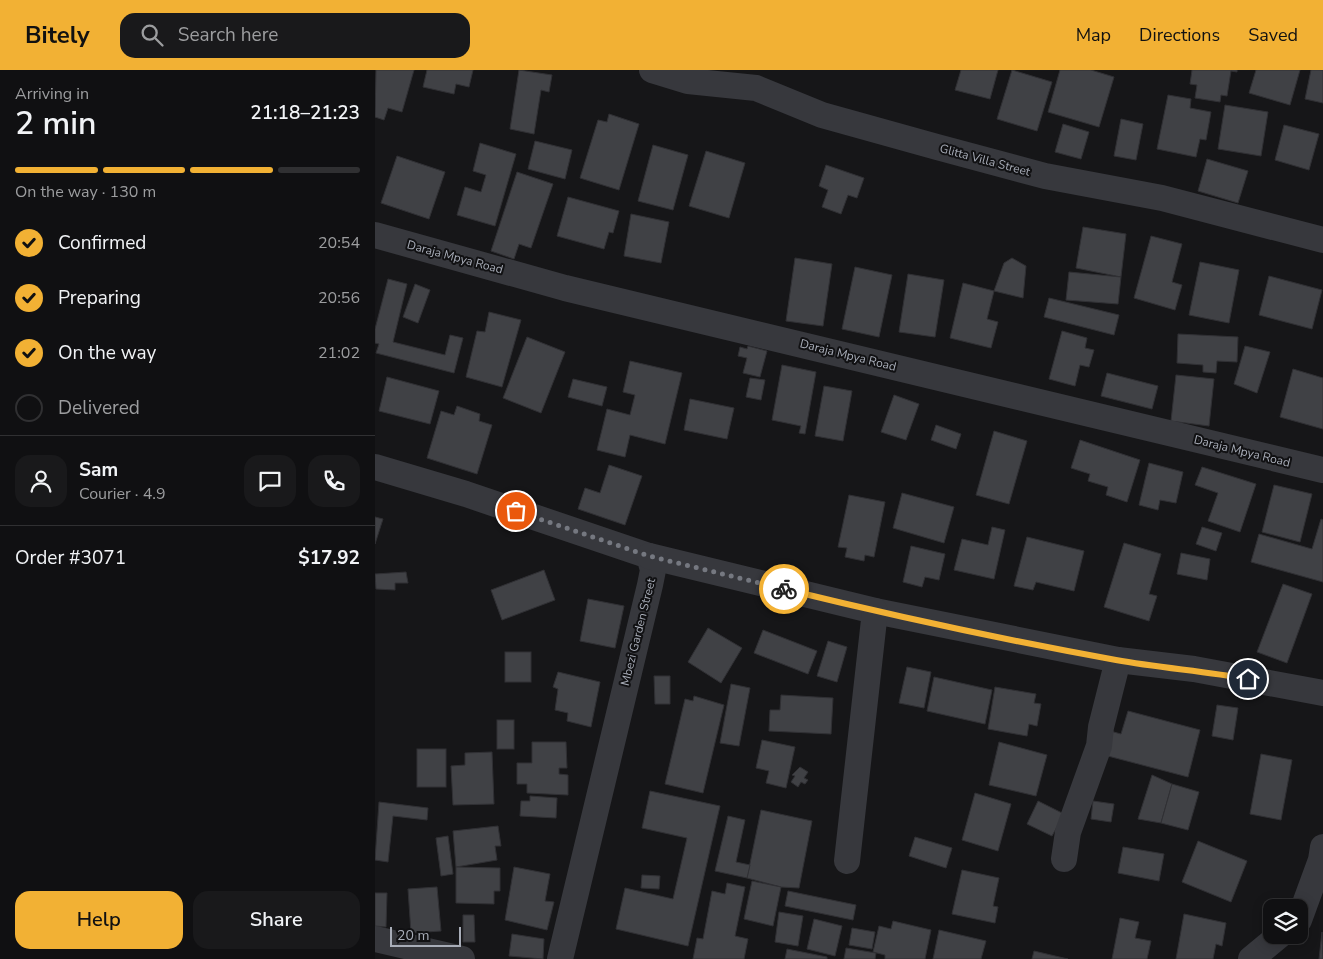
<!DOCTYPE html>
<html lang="en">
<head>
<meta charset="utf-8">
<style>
  body { margin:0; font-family:"Nunito Sans",sans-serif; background:#19191b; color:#f1f3f6; height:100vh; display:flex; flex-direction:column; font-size:19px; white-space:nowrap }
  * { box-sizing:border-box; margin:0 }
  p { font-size:16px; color:#9c9d9f }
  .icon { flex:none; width:28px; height:28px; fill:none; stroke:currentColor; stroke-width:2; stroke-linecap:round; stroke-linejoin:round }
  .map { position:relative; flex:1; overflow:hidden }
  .details { display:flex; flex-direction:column; background:#101012; width:375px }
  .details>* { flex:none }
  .buttons { position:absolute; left:888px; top:829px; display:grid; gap:10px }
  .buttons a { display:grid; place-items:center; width:45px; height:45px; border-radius:10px; background:#101012; box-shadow:0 2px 12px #0003,0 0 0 1px #303032; font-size:25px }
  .scale { position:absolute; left:15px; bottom:12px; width:71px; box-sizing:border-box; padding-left:5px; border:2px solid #a8adb8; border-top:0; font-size:14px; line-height:18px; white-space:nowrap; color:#a8adb8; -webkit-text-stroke:4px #111113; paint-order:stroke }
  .pin { position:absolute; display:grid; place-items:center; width:42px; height:42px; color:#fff; margin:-21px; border:2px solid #fff; border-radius:50%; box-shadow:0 1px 5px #0007 }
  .courier { position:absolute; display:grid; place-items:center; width:50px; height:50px; margin:-25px; border:4px solid #f2b134; border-radius:50%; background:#fff; color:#222; box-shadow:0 1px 6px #0007 }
  .overview em { font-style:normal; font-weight:600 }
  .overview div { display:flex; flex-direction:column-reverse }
  .overview { display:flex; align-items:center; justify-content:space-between; height:85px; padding:0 15px }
  h1 { font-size:32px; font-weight:600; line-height:38px }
  .bar { display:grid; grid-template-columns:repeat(4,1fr); gap:8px 5px; align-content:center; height:60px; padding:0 15px }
  .bar i { height:6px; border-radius:4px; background:#303032 }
  .bar .active { background:#f2b134 }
  .bar p { grid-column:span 4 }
  .line { display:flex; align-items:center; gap:12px; padding:0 15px; border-top:1px solid #303032 }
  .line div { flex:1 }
  .round { display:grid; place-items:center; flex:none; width:52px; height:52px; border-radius:15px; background:#19191b }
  ol { padding:0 15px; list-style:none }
  li { display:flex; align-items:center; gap:15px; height:55px }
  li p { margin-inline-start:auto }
  li .icon { padding:5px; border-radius:50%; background:#f2b134; color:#111; stroke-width:4 }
  li:last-child { color:#9c9d9f }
  li i { width:28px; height:28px; border:2px solid #303032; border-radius:50% }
  .primary-button { display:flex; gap:10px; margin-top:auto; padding:10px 15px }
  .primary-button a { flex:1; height:58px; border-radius:15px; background:#f2b134; color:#111; font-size:20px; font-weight:600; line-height:58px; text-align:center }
  .primary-button a+a { background:#19191b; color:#f1f3f6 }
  header { display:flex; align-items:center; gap:30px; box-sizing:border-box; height:70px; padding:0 25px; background:#f2b134; color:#111 }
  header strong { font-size:24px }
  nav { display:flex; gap:28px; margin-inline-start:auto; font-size:18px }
  .search { width:350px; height:45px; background:#19191b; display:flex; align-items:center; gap:12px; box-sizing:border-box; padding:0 18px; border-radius:15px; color:#9c9d9f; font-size:19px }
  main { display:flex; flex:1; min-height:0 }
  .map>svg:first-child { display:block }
</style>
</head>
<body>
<header>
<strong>Bitely</strong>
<div class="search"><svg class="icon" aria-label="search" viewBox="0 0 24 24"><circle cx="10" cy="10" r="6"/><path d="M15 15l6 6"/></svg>Search here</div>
<nav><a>Map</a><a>Directions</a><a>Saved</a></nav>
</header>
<main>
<section class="details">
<div class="overview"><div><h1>2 min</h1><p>Arriving in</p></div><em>21:18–21:23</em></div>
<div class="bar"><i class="active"></i><i class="active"></i><i class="active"></i><i></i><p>On the way · 130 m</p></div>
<ol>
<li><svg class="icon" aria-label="check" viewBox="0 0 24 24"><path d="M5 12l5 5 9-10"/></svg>Confirmed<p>20:54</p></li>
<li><svg class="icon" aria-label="check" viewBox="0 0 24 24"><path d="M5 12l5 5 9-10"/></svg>Preparing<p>20:56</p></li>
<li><svg class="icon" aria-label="check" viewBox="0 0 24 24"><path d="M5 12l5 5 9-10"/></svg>On the way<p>21:02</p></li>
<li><i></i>Delivered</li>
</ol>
<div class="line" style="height:90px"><a class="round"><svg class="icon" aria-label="person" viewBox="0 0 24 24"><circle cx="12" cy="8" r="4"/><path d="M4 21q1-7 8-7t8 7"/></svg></a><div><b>Sam</b><p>Courier · 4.9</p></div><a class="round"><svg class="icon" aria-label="chat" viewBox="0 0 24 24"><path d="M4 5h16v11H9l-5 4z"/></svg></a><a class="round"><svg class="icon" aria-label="phone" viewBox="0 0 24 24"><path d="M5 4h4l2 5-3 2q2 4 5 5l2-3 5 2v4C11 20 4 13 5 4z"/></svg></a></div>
<div class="line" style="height:65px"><div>Order #3071</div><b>$17.92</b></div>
<div class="primary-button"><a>Help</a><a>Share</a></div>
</section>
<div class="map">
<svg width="948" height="889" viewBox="0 0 948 889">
  <rect width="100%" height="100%" fill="#161618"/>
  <g fill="#404145" stroke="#303034">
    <path d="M1,0H39L27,42L13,38L9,50L0,47Z"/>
    <path d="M52,0H98L94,17L81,14L79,24L48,17Z"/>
    <path d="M144,0L177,5L174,22L166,20L159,64L135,59Z"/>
    <path d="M586,0H623L615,29L580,20Z"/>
    <path d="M637,0L677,12L662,61L622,49Z"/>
    <path d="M685,0H716L739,7L724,57L673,42Z"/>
    <path d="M817,0H862V2L856,1L852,26L846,25L845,32L820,28L822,15L815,14Z"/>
    <path d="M881,0H925L915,35L874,23Z"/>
    <path d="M936,0H948V33L930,29Z"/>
    <path d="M793,25L816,29L815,38L836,42L831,70L825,69L821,87L782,79Z"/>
    <path d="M850,35L893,42L886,86L843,79Z"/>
    <path d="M234,44L264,54L244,120L205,108L223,50L232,52Z"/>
    <path d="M746,49L768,54L761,90L739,86Z"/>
    <path d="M688,54L714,62L706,89L680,82Z"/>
    <path d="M909,55L944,64L934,100L900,90Z"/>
    <path d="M160,71L197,80L190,109L153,99Z"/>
    <path d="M105,73L141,84L120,156L82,145L90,117L106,122L111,105L98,101Z"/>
    <path d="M278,75L313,85L298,140L263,131Z"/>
    <path d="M331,81L370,93L354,148L314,136Z"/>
    <path d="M22,86L70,102L54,149L6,133Z"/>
    <path d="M832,89L873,101L863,133L823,121Z"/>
    <path d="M451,95L489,108L482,128L473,125L466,144L447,137L453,120L444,116Z"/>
    <path d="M142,102L178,114L156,178L144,174L139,189L116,181Z"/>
    <path d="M193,127L244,141L238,163L234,162L229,179L182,166Z"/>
    <path d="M256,144L294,152L286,193L249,186Z"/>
    <path d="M708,157L751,164L746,207L701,198Z"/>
    <path d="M776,166L807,174L797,212L807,215L800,240L759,228Z"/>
    <path d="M420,188L457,194L448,256L411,251Z"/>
    <path d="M637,188L651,196L648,228L619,221L629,193Z"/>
    <path d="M825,192L864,200L854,253L814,245Z"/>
    <path d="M480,197L517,205L504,267L467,259Z"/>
    <path d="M694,202L746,207L743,234L691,230Z"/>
    <path d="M533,204L569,210L560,267L524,262Z"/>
    <path d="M894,206L947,220L937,259L884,245Z"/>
    <path d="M13,209L32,214L18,272L70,285L75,265L88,268L79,303L1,283L4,274L0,273V259Z"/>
    <path d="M588,213L619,221L612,249L623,252L616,278L575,268Z"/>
    <path d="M40,214L55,220L43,253L28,247Z"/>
    <path d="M674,228L744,245L739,265L669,247Z"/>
    <path d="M114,242L146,250L127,317L91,307L102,261L110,262Z"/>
    <path d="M687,261L712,268L710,278L719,280L714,297L705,295L700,316L674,309Z"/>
    <path d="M803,264L863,267L862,292L842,291L841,303L828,302V295L802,293Z"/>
    <path d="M152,267L190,282L166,343L128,328Z"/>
    <path d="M373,276L392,281L385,307L368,303L372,288L363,286L365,277L372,279Z"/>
    <path d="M870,276L895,282L882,323L859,314Z"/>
    <path d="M255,291L307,303L290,374L255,365L250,387L222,380L232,339L255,345L260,325L248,322Z"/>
    <path d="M407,295L441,302L430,364L424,363L426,356L397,350Z"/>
    <path d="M918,299L948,308V359L905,347Z"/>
    <path d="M732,303L783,316L777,339L726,326Z"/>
    <path d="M801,305L839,309L834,356L796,351Z"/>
    <path d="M12,307L64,321L55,354L4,341Z"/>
    <path d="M375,308L390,310L386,330L371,327Z"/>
    <path d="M198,309L232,317L227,336L193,327Z"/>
    <path d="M449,316L477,321L468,371L440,366Z"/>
    <path d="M519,325L544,334L531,370L506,362Z"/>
    <path d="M315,329L359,338L352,369L309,360Z"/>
    <path d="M82,336L105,344L104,351L117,355L102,404L52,388L66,341L79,345Z"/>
    <path d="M561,355L586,364L581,379L556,370Z"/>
    <path d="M619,361L652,371L634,434L601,425Z"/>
    <path d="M705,370L765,390L752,432L731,425L733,417L713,411L715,404L696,398Z"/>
    <path d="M774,393L808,402L801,433L785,430L783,440L764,435Z"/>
    <path d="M234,395L267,406L250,455L203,439L210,418L225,423Z"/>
    <path d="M827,397L881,414L865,462L833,451L843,423L820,415Z"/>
    <path d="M899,415L937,424L925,472L887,462Z"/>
    <path d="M527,423L579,437L569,473L518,458Z"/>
    <path d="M474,425L510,432L499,487L490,485L489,491L470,487L472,478L463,477Z"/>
    <path d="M0,447L8,449L0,474Z"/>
    <path d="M946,449L948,450V512L876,492L884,464L937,479Z"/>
    <path d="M617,457L630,460L619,509L579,500L587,469L613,475Z"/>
    <path d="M827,457L847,463L841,481L821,474Z"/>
    <path d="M652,467L709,481L699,521L661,512L658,520L639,516Z"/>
    <path d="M749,473L786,484L774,524L782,526L774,551L729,537Z"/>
    <path d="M536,476L570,484L564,510L550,507L547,517L528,512Z"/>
    <path d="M806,483L835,489L832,510L802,504Z"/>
    <path d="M169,500L180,530L127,550L116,520Z"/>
    <path d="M31,502L33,513H20V520L1,519L0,504Z"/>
    <path d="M908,514L937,524L912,593L882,582Z"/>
    <path d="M213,529L249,536L240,578L205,571Z"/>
    <path d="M333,558L367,578L346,613L313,592Z"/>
    <path d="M388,560L442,581L433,604L379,583Z"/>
    <path d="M453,571L472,577L462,612L442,606Z"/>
    <rect x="130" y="582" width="26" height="30"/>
    <path d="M532,597L556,602L549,638L524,633Z"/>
    <path d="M183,602L225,612L216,657L192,651L193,643L180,640L183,619L178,617Z"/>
    <path d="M279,606H295V634H280Z"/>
    <path d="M559,607L617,620L610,654L552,641Z"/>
    <path d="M356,614L375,618L364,676L345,673Z"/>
    <path d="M620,617L661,624L659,633L666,634L662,656L654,654L652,666L613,659Z"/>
    <path d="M406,625L458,628L456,664L394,661L395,640H405Z"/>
    <path d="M319,626L349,635L328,723L290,714L310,629L318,631Z"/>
    <path d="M842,635L863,638L858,670L837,666Z"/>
    <path d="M753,641L825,660L813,707L729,685L735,661L746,664Z"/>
    <rect x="122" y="650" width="17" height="29"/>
    <path d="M387,670L420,677L411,718L391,713L394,701L381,698Z"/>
    <path d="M157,672H191L192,698H184V704L193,705V725L152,723V714H142V693H157Z"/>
    <path d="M624,672L672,685L661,726L614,715Z"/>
    <rect x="42" y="679" width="29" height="38"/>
    <path d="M117,682L119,734L78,735L76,696L90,695V683Z"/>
    <path d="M886,684L917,690L906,750L875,744Z"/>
    <path d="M425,697L433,702L429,708L433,710L430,714L426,712L423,717L416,712L420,706L417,705Z"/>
    <path d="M777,705L797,714L786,753L763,749Z"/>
    <path d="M797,714L824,722L813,760L786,753Z"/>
    <path d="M275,721L345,736L313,876L241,859L250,818L298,829L312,768L267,758Z"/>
    <path d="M600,723L636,734L623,781L587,770Z"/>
    <path d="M155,726L182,728L181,748L145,746L146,731H155Z"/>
    <path d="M663,731L689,744L677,766L652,754Z"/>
    <path d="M718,731L739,734L736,752L716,749Z"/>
    <path d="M4,732L53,738L52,750L18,746L13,792L0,790Z"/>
    <path d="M386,740L437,751L424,818L406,817L372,808Z"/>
    <path d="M353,746L370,750L361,792L375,795L372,808L340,801Z"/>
    <path d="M123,756L126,776H120L122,790L81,797L78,761Z"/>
    <path d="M73,766L78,804L66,806L61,768Z"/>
    <path d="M540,767L577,778L571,798L534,786Z"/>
    <path d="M823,771L872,791L856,832L807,812Z"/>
    <path d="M748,777L789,784L784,811L743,803Z"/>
    <path d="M81,797L125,798V821H119V834L81,833Z"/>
    <path d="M139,797L175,804L170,831L179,832L172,860L130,850Z"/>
    <path d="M587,800L624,808L618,836L623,837L620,853L577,844Z"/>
    <path d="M267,805L285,806L284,819L266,818Z"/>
    <path d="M377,811L406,817L398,856L369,849Z"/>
    <path d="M352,813L370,817L360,866L373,869L369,889H318L322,868L328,869L337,821L350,824Z"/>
    <path d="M62,817L66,861L36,863L33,819Z"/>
    <path d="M413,821L481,835L478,850L410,836Z"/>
    <path d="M0,823H12L11,857L0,856Z"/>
    <path d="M404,842L428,846L423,876L400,872Z"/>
    <path d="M809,844L851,853L847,876L841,874L838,889H801Z"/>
    <path d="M88,845H99L100,872H88Z"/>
    <path d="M745,848L764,852L760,868L776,871L772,889H737Z"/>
    <path d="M439,849L467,856L460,886L432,879Z"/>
    <path d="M518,851L556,860L550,889H510V885L498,882L504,856L516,859Z"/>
    <path d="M477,858L500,862L497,879L474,875Z"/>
    <path d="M564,860L611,871L606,889H558Z"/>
    <path d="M947,862L948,889H944Z"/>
    <path d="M137,864L169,869L168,889L134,886Z"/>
    <path d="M471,878L501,883L500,889H469Z"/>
    <path d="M412,879L452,887V889H410Z"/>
    <path d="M659,881L693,889H657Z"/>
  </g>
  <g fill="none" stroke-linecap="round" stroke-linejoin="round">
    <g stroke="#37383d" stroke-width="26">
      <path d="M277,0L313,11L381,18L447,45L562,77L670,106L787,128L948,170"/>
      <path d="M0,165L190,218L948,400"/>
      <path d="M0,397L91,424L274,486L278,500L275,515L185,889"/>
      <path d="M274,486L500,541L743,590L819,599L948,623"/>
      <path d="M689,789L693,762L724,676L726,657L743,590"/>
      <path d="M472,791L500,541"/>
      <path d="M924,850L946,790L948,777"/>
      <path d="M0,869L87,889"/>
      <path d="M876,889L905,865"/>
    </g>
  </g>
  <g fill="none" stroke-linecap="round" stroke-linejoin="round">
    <path stroke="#757880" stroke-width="5" stroke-dasharray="0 9" d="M141,441L274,486L409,519"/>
    <path stroke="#f2b134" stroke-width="6" d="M409,519C519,546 630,570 741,590C785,598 829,601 873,609"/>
  </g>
  <g text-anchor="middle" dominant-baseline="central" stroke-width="4" stroke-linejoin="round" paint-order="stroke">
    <g font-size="12" fill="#a8adb8" stroke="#111113">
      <text transform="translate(610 90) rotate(15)">Glitta Villa Street</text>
      <text transform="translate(80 187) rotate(15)">Daraja Mpya Road</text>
      <text transform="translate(473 285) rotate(14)">Daraja Mpya Road</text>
      <text transform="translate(867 381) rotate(14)">Daraja Mpya Road</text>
      <text transform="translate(263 562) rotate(-76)">Mbezi Garden Street</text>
    </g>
  </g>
</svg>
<div class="buttons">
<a><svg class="icon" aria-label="layers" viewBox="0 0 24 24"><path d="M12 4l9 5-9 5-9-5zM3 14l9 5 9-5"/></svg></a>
</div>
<div class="scale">20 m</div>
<div class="pin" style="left:141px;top:441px;background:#ea580c"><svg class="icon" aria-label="bag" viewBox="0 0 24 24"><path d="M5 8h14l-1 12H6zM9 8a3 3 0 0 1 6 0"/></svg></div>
<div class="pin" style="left:873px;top:609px;background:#1f2937"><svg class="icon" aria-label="home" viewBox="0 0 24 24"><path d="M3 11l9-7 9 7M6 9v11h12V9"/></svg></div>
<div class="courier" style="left:409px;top:519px"><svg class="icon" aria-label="bike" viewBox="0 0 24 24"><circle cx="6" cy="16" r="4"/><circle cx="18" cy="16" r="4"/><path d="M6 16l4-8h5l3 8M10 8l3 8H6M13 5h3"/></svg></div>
</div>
</main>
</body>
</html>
